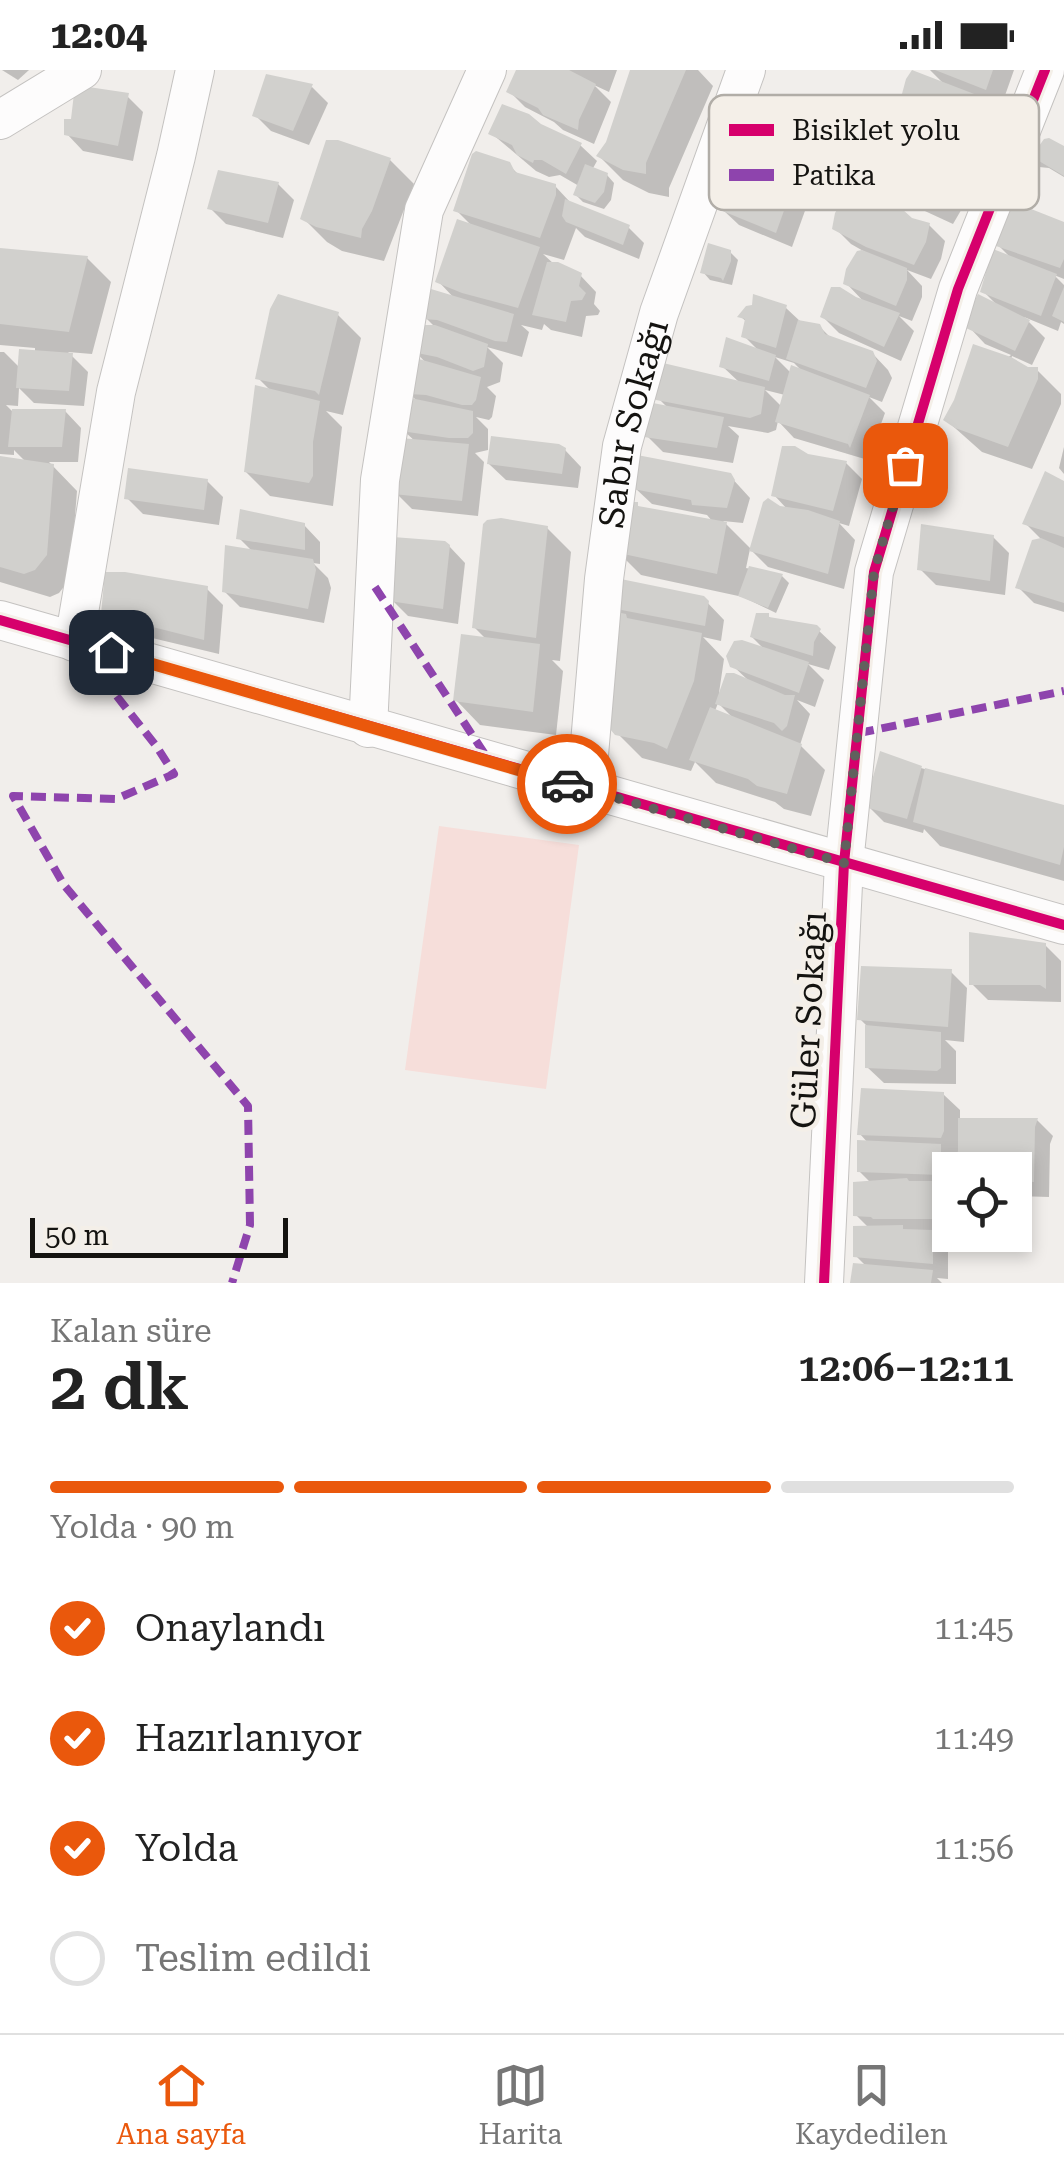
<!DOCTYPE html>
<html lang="tr">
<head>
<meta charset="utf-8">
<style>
  body { margin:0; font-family:"Roboto Serif",serif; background:#f2f2f2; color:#222; height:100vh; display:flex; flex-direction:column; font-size:38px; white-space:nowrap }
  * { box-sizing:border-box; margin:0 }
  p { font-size:32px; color:#767676 }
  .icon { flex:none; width:55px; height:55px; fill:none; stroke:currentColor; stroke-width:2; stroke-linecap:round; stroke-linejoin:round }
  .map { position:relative; height:1213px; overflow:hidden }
  .sheet { display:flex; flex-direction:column; background:#fff; flex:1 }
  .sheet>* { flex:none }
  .buttons { position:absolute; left:932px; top:1082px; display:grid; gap:20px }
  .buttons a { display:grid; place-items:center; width:100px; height:100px; border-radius:0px; background:#fff; box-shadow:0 5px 15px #0003; font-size:50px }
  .scale { position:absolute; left:30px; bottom:25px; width:258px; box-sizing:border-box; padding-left:10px; border:5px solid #141310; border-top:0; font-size:28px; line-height:35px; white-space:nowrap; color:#141310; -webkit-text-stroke:8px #f4efe8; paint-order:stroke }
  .pin { position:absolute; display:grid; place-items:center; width:85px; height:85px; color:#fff; margin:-42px; border-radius:20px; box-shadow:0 5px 15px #0006 }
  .courier { position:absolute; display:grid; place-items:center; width:100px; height:100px; margin:-50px; border:8px solid #ea580c; border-radius:50%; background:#fff; color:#222; box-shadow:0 2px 12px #0007 }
  .head em { font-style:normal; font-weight:600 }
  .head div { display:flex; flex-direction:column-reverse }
  .head { display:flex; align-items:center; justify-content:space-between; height:170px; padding:0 50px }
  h1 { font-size:65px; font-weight:600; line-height:75px }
  .bar { display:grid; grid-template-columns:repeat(4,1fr); gap:15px 10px; align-content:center; height:120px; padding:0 50px }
  .bar i { height:12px; border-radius:8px; background:#e0e0e0 }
  .bar .current { background:#ea580c }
  .bar p { grid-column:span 4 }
  ol { padding:0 50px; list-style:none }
  li { display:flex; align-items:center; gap:30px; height:110px }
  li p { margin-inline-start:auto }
  li .icon { padding:10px; border-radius:50%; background:#ea580c; color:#fff; stroke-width:4 }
  li:last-child { color:#767676 }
  li i { width:55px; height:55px; border:5px solid #e0e0e0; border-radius:50% }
  .status { display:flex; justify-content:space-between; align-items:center; height:70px; padding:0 50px; background:#fff; direction:ltr }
  .status svg { height:28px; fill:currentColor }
  .tabs { display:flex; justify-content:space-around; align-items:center; height:140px; border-top:2px solid #e0e0e0; background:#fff; font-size:28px; color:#767676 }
  .tabs a { display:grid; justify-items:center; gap:5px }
  .tabs .current { color:#ea580c }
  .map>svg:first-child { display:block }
</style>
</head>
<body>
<div class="status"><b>12:04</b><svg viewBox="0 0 49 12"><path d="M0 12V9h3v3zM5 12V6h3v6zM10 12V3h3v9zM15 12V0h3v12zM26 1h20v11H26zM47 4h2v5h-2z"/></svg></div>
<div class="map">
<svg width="1064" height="1213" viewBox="0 0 1064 1213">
  <rect width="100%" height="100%" fill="#f1eeeb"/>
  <path fill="#f6deda" d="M439,756L579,775L546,1019L405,1000Z"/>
  <g fill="#0003" fill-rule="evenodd">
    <path d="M2,0H29L18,10Z"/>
    <path d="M521,0H617L609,22L594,15L611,32L594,74L563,60L554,52L525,37L509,21Z"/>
    <path d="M633,0H698L713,16L669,118V127L649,123L623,110L599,86L608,73Z"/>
    <path d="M930,0H1014L1002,34L975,24L997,45L986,79L966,71L985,90L976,109L907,81L891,65L924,56L902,34L945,15Z"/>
    <path d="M312,17L328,33L309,75L271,61L255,45Z"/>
    <path d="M127,26L143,42L133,91L83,81L67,64Z"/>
    <path d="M540,56L580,75L597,91L592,100L607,105L614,113L611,130L604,139L583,132L576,125L579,116L560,105L549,107L536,101L491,63Z"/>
    <path d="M1064,79V107L1049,98L1039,97L1032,90Z"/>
    <path d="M390,90L414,114L384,191L342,181L327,172L303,148Z"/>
    <path d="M508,94L521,107L555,116L570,132L628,157L644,173L639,189L585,167L576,158L564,190L543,184L554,194L580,205L596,222L594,234L600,241L598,245L586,246L582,267L551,260L544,254L542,260L521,255L529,262L522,287L487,277L503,293L500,312L487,317L496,326L492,347L489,350L476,347L488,359V380L475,383L484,392L478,446L412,439L396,423L418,374L403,360L418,332L404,318L425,292L415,281L436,258L426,248L455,229L438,211L473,157L456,140Z"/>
    <path d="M951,107L967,123V130L953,154L914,136L898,120Z"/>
    <path d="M790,112L806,128V138L792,177L739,155L722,139Z"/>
    <path d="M278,114L294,130L283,168L226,154L210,138Z"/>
    <path d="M868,137L929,155L945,171L941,189L931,209L907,200L922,216V227L912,251L899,246L914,261L901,291L839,263L823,247L866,234L846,213L865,182L851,174L835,158Z"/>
    <path d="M1064,155V209L1054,205L1064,215V254L1061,252L1058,261L1024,247L1045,268L1032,295L1012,286L1011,289L1027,299L1037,300L1061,324V334L1032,399L982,382L946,350L956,331L1011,285L985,274L969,257L998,236L983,221L1013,190L999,176Z"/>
    <path d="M0,180L87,188L111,212L92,284L68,282L88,302L84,336L34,333L19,318L18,336L6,335L12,341H65L81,358L78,392H49L77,421L70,509L59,523L50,527L0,512V389L27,393L14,380V385L0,384V282H4L20,298L35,283V278L0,275Z"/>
    <path d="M730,182L738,190L732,215L710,210L703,202Z"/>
    <path d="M786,238L802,253L819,256L832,269L872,283L888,300L892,308L882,332L869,327L885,343L868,390L794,368L778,351L776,360L768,363L728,356L739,366L733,393L663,382L647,366L668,338L655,325L740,313L722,296L759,281L744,266L747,252L741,247ZM775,287L794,293L804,303H791ZM765,320L785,325L782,337Z"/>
    <path d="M337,244L361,268L343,345L326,341L342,357L333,436L270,426L246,402L272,322L258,308Z"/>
    <path d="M1064,377V404L1059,398Z"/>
    <path d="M565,380L581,397L578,418L506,410L489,394Z"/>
    <path d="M807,386L846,393L862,409L849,456L839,453L855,470L844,519L768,497L750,479L746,498L782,506L789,513L776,543L743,527L641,505L617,481L637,435L641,439L713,452L707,445L652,434L635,418L729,405L750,428L743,453L723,451L752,480L788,440L774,425Z"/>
    <path d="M207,411L223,427L219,455L143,444L127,428Z"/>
    <path d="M1064,413V542L1034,533L1018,517L1042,470L1025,453Z"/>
    <path d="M304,455L320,472V494L313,493L328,508L331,518L324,553L240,537L224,521L253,482L239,468Z"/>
    <path d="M547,458L571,482L560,591L552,590L563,601L556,665L480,655L456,630L487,570L474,557Z"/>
    <path d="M993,467L1009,483L1005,525L936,515L920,499Z"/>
    <path d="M449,476L465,493L458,554L408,546L392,530Z"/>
    <path d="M207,519L223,535L219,584L148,567L134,560L120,559L104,543Z"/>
    <path d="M703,528L724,550L721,571L703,567L724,589L719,623L750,612L732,595L766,581L752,567L768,546L773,550L816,558L836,577L829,600L808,594L824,610L815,637L797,630L810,644L800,675L825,700L811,746L784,739L775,732L716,713L695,692L691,701L642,688L617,663L609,533ZM718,633L734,649L715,641Z"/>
    <path d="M921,698L1064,737V811L940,776L924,759L923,763L884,752L868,736Z"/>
    <path d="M1045,875L1061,891V932L988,930L972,914Z"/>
    <path d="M951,902L967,918L964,972L945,970L956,981V1014L884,1013L867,997V956L860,949Z"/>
    <path d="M943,1024L960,1040V1051L1037,1050L1053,1066L1050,1074L1049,1127L1015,1126V1100H961V1077L957,1083L945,1082L956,1093V1100H950V1120H942L950,1128L948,1165H934L948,1178V1209L937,1208L942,1213H852V1205L867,1197L856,1186L869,1158L856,1145L871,1113L859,1101L869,1074L860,1064Z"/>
  </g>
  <g fill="#d1d0cd">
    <path d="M516,0H569L596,14L579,50L578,60L543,45L538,38L506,22Z"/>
    <path d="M630,0H686L646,93V104L623,100L596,86L606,72Z"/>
    <path d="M912,0L982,27L970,65L899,35L906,9Z"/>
    <path d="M935,0H993L986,20Z"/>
    <path d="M266,4L313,14L293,61L252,46Z"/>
    <path d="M75,15L129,23L118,76L64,65V49H71Z"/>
    <path d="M502,34L529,44L541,54L582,73L566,104L542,90H534L533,93L517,85L512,75L488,64Z"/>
    <path d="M1049,68L1064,76V106L1039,91L1029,90L1044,69Z"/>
    <path d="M326,70H338L391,88L372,141L362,159L361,168L316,157L300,149Z"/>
    <path d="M476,81L510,92L515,102L556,114V125L540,168L453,141L472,84Z"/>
    <path d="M585,94L608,103L604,122L595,133L573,125Z"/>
    <path d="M734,94L791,109V121L776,163L720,140Z"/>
    <path d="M218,100L279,112L268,153L207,139Z"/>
    <path d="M850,124L868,134L876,128L902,139L912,148L930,153L926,172L914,195L866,177L832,159L835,143L846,125Z"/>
    <path d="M565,129L630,155L623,175L566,152L562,146Z"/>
    <path d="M1011,131L1064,152V189L1060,198L996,176Z"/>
    <path d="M457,149L540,177L518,238L462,223L435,212Z"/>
    <path d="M708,173L731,180V191L723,211L721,208L700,203Z"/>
    <path d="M0,178L88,186L69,262L0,254Z"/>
    <path d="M993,179L1057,204L1041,246L980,222Z"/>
    <path d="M862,180L907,198V210L896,236L843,214L846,199L857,181Z"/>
    <path d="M547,192H558L582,203L579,216L586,223L582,230L571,231L566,252L532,245Z"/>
    <path d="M831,217H840L856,227L900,243L884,277L820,247Z"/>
    <path d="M1064,217V252L1052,246Z"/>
    <path d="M431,219L514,244L507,272L495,271L437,250L423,249Z"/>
    <path d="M278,224L339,242L319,325L315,321L255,309L270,239Z"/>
    <path d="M753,224L787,235L776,278L741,267L745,249L737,247L746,236L752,235Z"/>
    <path d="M978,224L1030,250L1015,281L966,258L967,246Z"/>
    <path d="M798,250L820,254L825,264L873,281L877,291L866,318L786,289Z"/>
    <path d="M420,255H435L488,274L484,297L473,301L437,287L412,282Z"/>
    <path d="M726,267L776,285L769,311L719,297Z"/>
    <path d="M973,274L1011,287L1028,297H1038V309L1008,377L955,358L943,350L954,330Z"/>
    <path d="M19,279L73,283L69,321L16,318Z"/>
    <path d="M409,289H419L481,307L476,330L472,335H462L426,325L409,324Z"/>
    <path d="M663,293L765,317L761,344L750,348L656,330L652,326Z"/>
    <path d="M791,295L870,325L850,378L848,374L775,352Z"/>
    <path d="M255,315L320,331L313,372V406L309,413L244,402Z"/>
    <path d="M401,326L473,341V363L468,368H449L401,361Z"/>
    <path d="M653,333L724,347L717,378L644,367Z"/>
    <path d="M12,339H66L62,377H8Z"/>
    <path d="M491,366L559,374L566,378L562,404L487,394Z"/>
    <path d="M401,368L469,374L462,431L393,424Z"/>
    <path d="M782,376H795L808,384L847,391L833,441L771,426Z"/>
    <path d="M637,385L731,403L735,410L727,438L692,435L691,430L633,419Z"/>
    <path d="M0,386L54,394L47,485L35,500L24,504L0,497Z"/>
    <path d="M128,398L208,409L204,440L124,429Z"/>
    <path d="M1045,401L1064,411V467L1022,454Z"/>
    <path d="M768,428L780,436L808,440L840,451L828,504L749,481L763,432Z"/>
    <path d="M622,432H638V436L727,452L717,504L614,482Z"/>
    <path d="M240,439L305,453V480L236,469Z"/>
    <path d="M501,448L548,456L536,568L472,558L483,454L487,450Z"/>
    <path d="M921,454L994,465L990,511L917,500Z"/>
    <path d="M393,467L445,471L450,475L443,539L389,531Z"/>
    <path d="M1041,468L1064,478V533L1015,518L1032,470Z"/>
    <path d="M225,475L313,489L316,500L308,539L222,522Z"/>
    <path d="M749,496L783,504L768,538L738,526Z"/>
    <path d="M105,502H125L208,516L204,570L129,551L116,544H101Z"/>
    <path d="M611,507L704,526L709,531L705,556L611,538Z"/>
    <path d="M607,540L626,544L627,548L702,563L694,611L667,679L654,673L615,665L596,642Z"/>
    <path d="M756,543H769V547L817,555L821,559L814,572L813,586L750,567Z"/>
    <path d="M461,564L540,574L533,642L453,631Z"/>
    <path d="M742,570L809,592L799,623L730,597L726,586L734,571Z"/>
    <path d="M726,603H734L785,625H795L787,656L782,661L774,653L715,634Z"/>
    <path d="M710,637L802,674L787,724L757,716L748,709L689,690Z"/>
    <path d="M880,681L922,696L907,749L865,737Z"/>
    <path d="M925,698L1064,735V777L1060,795L913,752Z"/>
    <path d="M969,862L1046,873V919L1040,915H969Z"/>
    <path d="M861,896L952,899L948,957L857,950Z"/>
    <path d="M865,955L941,962V998L937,1001L865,998Z"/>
    <path d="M861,1018L944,1022V1061L941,1068L857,1065Z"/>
    <path d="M958,1048H1038L1035,1057L1034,1112L1015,1111V1100H958Z"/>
    <path d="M857,1070L941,1074V1105L857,1102Z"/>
    <path d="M907,1108L909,1111H937L933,1149H873L871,1147L853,1146V1112Z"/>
    <path d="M903,1155V1159L933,1160V1194L853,1187V1156Z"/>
    <path d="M853,1193L933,1200L931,1213H850Z"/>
  </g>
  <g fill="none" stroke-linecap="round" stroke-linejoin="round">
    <defs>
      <g id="minor">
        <path d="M0,50L82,0"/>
        <path d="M0,550L1064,855"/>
        <path d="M74,572L116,322L176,86L195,0"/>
        <path d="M368,658L380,410L424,140L487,0"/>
        <path id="s1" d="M586,720L604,509L622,376L659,243L746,0"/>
        <path d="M824,1213L844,793L874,502L958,219L1045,0"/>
      </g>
    </defs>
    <use href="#minor" stroke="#c4c2c0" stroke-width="40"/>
    <use href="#minor" stroke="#fdfcfc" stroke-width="38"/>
    <g stroke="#8e44ad" stroke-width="8" stroke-dasharray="15 8" stroke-linecap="butt">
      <path d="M375,517L488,689"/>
      <path d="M74,572L157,677L174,704L116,729L13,726L64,815L248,1036L250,1155L232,1213"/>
      <path d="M859,663L1064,621"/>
    </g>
    <defs>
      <g id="cycleway">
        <path d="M0,550L1064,855"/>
        <path d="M824,1213L844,793L874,502L958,219L1045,0"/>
      </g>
    </defs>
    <use href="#cycleway" stroke="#f4efe8" stroke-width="16"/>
    <use href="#cycleway" stroke="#d6006c" stroke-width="10"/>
  </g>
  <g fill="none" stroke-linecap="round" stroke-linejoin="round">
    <path stroke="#61605d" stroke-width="10" stroke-dasharray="0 18" d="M567,714L844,793L874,502L905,395"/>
    <path stroke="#ea580c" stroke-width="12" d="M111,582L567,714"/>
  </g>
  <g text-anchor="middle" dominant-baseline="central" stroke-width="9" stroke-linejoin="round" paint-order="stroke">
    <g font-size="35" fill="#141310" stroke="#f4efe8">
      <text stroke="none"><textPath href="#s1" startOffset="370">Sabır Sokağı</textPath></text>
      <text transform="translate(809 950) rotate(-87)">Güler Sokağı</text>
    </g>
  </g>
  <rect x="709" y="25" width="330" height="115" rx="15" fill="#f4efe8" stroke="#b1ada7" stroke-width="2.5"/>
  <rect x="729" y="54" width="45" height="12" fill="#d6006c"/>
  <rect x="729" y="99" width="45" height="12" fill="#8e44ad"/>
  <g font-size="28" fill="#141310">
    <text x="792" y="70">Bisiklet yolu</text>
    <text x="792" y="115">Patika</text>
  </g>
</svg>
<div class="buttons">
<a><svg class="icon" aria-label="locate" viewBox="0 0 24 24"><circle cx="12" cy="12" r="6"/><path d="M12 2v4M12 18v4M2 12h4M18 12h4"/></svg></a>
</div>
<div class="scale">50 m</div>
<div class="pin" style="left:905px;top:395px;background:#ea580c"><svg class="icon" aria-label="bag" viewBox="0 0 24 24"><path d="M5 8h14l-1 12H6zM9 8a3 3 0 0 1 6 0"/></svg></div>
<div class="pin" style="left:111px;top:582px;background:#1f2937"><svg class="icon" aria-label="home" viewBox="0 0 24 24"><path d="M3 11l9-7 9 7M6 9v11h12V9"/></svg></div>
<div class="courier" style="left:567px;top:714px"><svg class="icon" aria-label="car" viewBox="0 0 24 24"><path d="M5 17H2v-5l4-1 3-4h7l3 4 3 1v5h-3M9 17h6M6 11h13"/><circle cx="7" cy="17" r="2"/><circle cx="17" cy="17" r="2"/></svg></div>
</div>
<section class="sheet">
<div class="head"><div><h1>2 dk</h1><p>Kalan süre</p></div><em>12:06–12:11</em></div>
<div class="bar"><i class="current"></i><i class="current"></i><i class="current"></i><i></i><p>Yolda · 90 m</p></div>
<ol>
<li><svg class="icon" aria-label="check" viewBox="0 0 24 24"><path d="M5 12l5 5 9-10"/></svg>Onaylandı<p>11:45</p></li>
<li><svg class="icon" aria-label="check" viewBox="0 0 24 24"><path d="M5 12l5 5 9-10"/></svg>Hazırlanıyor<p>11:49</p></li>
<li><svg class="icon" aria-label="check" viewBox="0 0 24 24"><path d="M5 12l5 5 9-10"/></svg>Yolda<p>11:56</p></li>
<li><i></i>Teslim edildi</li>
</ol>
</section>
<nav class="tabs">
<a class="current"><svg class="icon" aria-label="home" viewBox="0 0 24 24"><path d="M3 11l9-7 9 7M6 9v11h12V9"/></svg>Ana sayfa</a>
<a><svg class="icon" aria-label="map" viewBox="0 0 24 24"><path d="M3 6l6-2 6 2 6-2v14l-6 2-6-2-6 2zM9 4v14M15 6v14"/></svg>Harita</a>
<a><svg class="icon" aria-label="saved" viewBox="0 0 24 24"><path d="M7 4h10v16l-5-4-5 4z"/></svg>Kaydedilen</a>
</nav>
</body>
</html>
